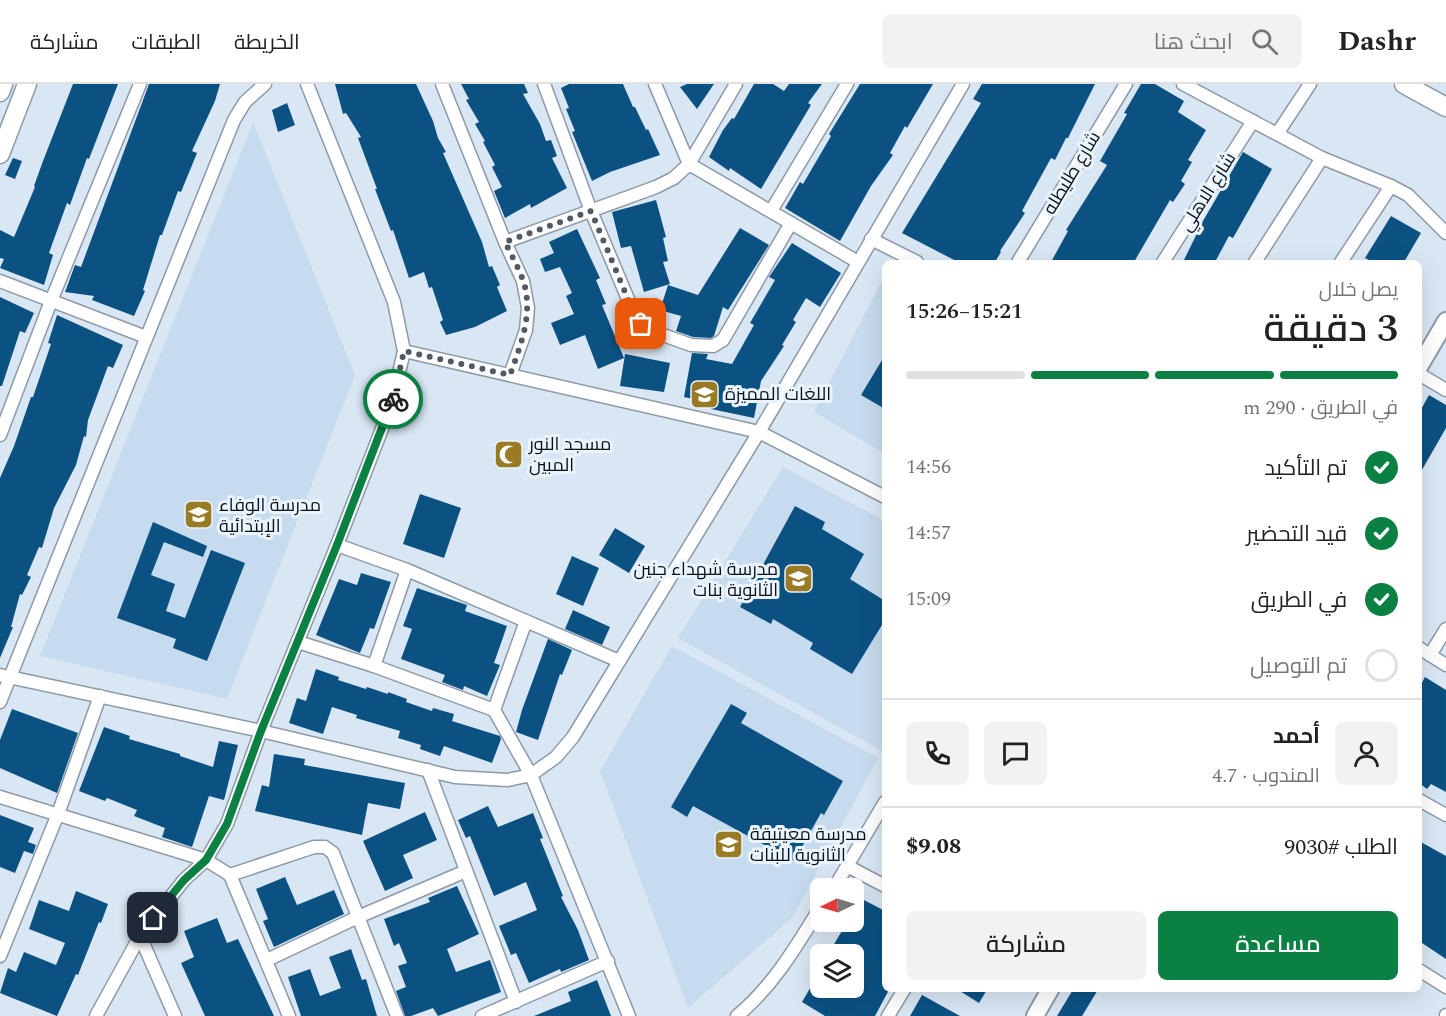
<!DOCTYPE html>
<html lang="ar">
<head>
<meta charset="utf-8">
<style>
  body { margin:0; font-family:Spectral,Cairo,serif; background:#f2f2f2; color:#222; direction:rtl; height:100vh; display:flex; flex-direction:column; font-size:22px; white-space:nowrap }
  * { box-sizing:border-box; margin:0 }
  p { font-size:20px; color:#767676 }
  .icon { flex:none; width:33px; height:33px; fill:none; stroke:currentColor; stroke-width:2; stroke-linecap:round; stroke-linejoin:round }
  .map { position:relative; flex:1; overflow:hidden; direction:ltr }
  .side { position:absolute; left:882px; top:176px; width:540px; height:732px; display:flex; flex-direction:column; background:#fff; border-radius:9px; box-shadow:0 6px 24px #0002; direction:rtl }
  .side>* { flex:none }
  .needle { width:39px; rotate:265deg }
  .controls { position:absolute; left:810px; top:794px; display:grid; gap:12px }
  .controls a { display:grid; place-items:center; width:54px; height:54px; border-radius:9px; background:#fff; box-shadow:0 6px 24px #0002; font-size:30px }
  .pin { position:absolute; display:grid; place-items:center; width:51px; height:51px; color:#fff; margin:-26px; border-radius:12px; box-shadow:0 3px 9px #0006 }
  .courier { position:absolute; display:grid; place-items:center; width:60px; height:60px; margin:-30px; border:4px solid #0b8043; border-radius:50%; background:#fff; color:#222; box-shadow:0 2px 8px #0007 }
  .summary em { font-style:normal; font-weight:600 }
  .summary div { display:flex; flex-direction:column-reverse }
  .summary { display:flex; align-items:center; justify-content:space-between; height:102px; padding:0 24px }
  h1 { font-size:39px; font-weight:600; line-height:45px }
  .bar { display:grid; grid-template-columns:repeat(4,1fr); gap:9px 6px; align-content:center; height:72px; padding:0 24px }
  .bar i { height:8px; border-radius:4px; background:#e0e0e0 }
  .bar .on { background:#0b8043 }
  .bar p { grid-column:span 4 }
  .line { display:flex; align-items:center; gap:15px; padding:0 24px; border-top:2px solid #e0e0e0 }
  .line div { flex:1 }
  .round { display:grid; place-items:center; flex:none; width:63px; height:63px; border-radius:9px; background:#f2f2f2 }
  ol { padding:0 24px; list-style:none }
  li { display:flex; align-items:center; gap:18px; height:66px }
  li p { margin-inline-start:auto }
  li .icon { padding:6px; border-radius:50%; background:#0b8043; color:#fff; stroke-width:4 }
  li:last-child { color:#767676 }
  li i { width:33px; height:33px; border:3px solid #e0e0e0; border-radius:50% }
  .action { display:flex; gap:12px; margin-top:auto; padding:12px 24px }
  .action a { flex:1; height:69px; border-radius:9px; background:#0b8043; color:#fff; font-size:24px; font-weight:600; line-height:69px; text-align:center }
  .action a+a { background:#f2f2f2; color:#222 }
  header { display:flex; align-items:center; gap:36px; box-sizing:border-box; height:84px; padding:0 30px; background:#fff; border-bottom:2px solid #e0e0e0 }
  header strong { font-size:28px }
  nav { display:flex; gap:33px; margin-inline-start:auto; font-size:21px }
  .search { width:420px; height:54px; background:#f2f2f2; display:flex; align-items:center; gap:15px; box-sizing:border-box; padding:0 21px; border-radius:9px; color:#767676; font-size:22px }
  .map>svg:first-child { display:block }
</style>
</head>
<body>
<header>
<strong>Dashr</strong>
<div class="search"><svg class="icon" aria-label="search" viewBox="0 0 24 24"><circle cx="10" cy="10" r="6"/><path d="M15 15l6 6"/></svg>ابحث هنا</div>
<nav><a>الخريطة</a><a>الطبقات</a><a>مشاركة</a></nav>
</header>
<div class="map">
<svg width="1446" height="932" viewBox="0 0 1446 932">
  <rect width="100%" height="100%" fill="#d9e7f4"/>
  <g fill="#c7dbee">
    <path d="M253,38L355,291L227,615L40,572Z"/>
    <path d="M885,191V370L814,328Z"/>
    <path d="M783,383L885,437V663L882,667L678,554Z"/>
    <path d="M672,562L878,674L792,834L688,924L600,687Z"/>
  </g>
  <g fill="#0b5283">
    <path d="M73,0H118L89,75L87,74L70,121L67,119L49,169L53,171L44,201L0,184L4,175L0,174V146L14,153L35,103L34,102L43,77Z"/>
    <path d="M149,0H220L215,17L192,67L197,69L181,108L178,107L162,151H160L143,206L145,207L134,232L92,216L94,212L65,208L75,181L81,183Z"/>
    <path d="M335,0H416L433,37L438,54L446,68L443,69L482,158L489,183L492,182L500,201L497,203L507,227L475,243L446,251L440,238L443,236L432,203L429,204L424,188L409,194L393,146L391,147L375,105H377L358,54L361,53L346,29L343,30Z"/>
    <path d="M461,0H524L528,9L523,10L540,40L546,57L551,56L557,72L552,74L567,104L531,124L530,120L505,134L494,107L502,103L492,83L495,81L483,58L485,57L475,40L479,38L466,16L469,15Z"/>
    <path d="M569,0H623L633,23H635L646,46L648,45L660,71L610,88L592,97L572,48L575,47L566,25L569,24L561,4Z"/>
    <path d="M687,0H714L697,25L680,3Z"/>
    <path d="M754,0H773L784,7L789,0H822L808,19L811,21L761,105L730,84L729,87L709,73L723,46L732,34L734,35Z"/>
    <path d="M860,0H933L907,44L905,42L890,69L893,71L871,102L840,157L785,124L800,98L803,100L831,52L829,50Z"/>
    <path d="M982,0H1095L1068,54H1066L1055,76L1051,74L1022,127L1025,129L1000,167L1001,168L995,178H958L902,149L981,19L973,15Z"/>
    <path d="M1141,0H1155L1184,17L1178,28L1206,46L1188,76L1192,78L1181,97L1185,100L1173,118L1170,116L1134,178H1051L1068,147L1066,146L1107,81L1100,77L1127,30L1124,29Z"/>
    <path d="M287,19L295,41L278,48L272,26Z"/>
    <path d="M1243,68L1272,85L1233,154L1229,152L1215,178H1183L1203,137Z"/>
    <path d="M13,74L22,77L15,95L5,91Z"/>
    <path d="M656,116L666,153L663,154L668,177L663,178L670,200L644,208L631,162L621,164L612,128Z"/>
    <path d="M1391,132L1421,149L1404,178H1373L1365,174Z"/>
    <path d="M740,144L769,161L728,226L723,223L714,252L711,254L693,253L676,247L681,232L660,226L668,201L698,211Z"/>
    <path d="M577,145L600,194L596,196L606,220L602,221L624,274L598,285L585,251L560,261L551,239L574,230L566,212L572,209L560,183L545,188L540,175L554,169L549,158Z"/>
    <path d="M792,159L841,189L820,223L806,214L793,236L796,238L782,261L784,262L761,297L754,334L711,325L712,319L684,313L692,269L708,270L706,275L732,280L754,241L750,239L775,196L769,193Z"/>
    <path d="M0,213L34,229L25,249L20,247L2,302H0Z"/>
    <path d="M57,231L123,261L113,284L108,282L88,336L86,353L84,352L76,381L54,424L42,464L39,463L27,491L31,493L22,511L20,510L11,543H13L0,574V394L14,362L31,313H33L51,260L48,259Z"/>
    <path d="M625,270L670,279L664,308L620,302Z"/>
    <path d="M885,271V325L861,311Z"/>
    <path d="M1429,311L1446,321V344L1419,391V329Z"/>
    <path d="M420,410L461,424L444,474L403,460Z"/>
    <path d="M795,422L825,438L822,445L864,470L850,495L885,517V536L852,590L810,565L813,559L773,535L771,540L740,523Z"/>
    <path d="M153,438L207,462L203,473L164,458L151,491L175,500L166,527L185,534L211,466L245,479L207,577L173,564L176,555L117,534Z"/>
    <path d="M615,444L645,462L629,489L599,471Z"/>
    <path d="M572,472L599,484L583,522L556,510Z"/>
    <path d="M361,489L391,498L374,545L370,544L360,569L316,551L339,495L357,501Z"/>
    <path d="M417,504L467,521L465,527L507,542L494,579L500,581L487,612L464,602L463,606L442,598L445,591L401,575L412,545L403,542Z"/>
    <path d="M573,526L610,543L602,561L565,545Z"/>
    <path d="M548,555L572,566L562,591L560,590L538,656L516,648L522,626Z"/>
    <path d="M316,585L339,593L338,596L366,605L367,603L388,610V608L407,615L406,618L432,627L433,624L454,630L452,637L500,652L501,655L492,679L444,662L440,672L420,665L421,661L398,654L400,647L356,634L357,631L332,623L323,650L289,639L297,614L306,617Z"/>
    <path d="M1425,593L1446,606V708L1431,700L1427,705L1419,699V604Z"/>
    <path d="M731,620L747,629L741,639L843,697L824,731L821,729L794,777L693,722L687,733L671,723Z"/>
    <path d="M12,625L78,649L57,709L0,684V656Z"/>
    <path d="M104,643L130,652L129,655L180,670V672L213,683L219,657L238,661L224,716L209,712L192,763L162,753L165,744L134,732L137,726L107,714L105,717L79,707Z"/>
    <path d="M274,670L305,675L304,681L405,699L400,725L368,719L362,751L255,727L262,701L269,703Z"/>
    <path d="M488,722L498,743L533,729L543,754L540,755L563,812L561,813L578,846L589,876L561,888L560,885L529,899L516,869L511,871L499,842L537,826L526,798L494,812L470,752L466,754L458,736Z"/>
    <path d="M425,728L437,756L403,771L413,794L385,807L363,757Z"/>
    <path d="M0,731L34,744L28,758L36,761L33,770L24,767L15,789L0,783Z"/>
    <path d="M1419,757L1446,772V875L1419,857Z"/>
    <path d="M285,793L297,821L334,806L344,830L274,863L263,837L268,835L256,805Z"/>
    <path d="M457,802L479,850L447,865L456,888L490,876L501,908L438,932L433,924L411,932H405L396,907L406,903L398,882L407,879L399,859L394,862L384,835L430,818L428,814Z"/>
    <path d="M76,807L108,820L101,839L99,838L78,891L76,890L57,932L0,909L8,884L16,888L24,868L56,881L65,859L29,845L39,816L69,827Z"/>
    <path d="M860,814L885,827V904H890L875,932H825L802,918L820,887V903H854V870H828L848,837H854V826Z"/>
    <path d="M217,834L227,859L238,855L274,932H205L181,879L194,873L184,847Z"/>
    <path d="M351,865L362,896L366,895L377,932H301L288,893L310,885L320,912L341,904L329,873Z"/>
    <path d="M597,896L611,932H534L571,917L568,908Z"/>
    <path d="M955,904H988L979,919Z"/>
    <path d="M1074,904H1099L1082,932H1057Z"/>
    <path d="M922,911L960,932H910Z"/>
  </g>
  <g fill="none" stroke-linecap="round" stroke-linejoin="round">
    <defs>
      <g id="minor">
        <path d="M442,0L505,158L523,197L528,224L526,246L510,291"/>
        <path d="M544,0L591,127L633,227L641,240L652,247L691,261L713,262L723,256L791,139"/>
        <path d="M655,0L689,80L858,178"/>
        <path d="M1183,0L1322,74L1391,102L1408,111L1446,149"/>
        <path d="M1277,50L1310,0"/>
        <path d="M771,127L847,0"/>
        <path d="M871,155L917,178"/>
        <path d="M505,158L656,103L674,94L689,80L736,0"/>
        <path d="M1018,178L1126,0"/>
        <path d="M1163,178L1253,37"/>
        <path d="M1255,178L1322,74"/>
        <path d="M1341,178L1391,102"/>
        <path d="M0,197L146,253"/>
        <path d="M404,267L759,348L885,413"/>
        <path d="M1419,290L1446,306"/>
        <path d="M0,351L51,217L140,0"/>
        <path d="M337,461L407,486L619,577"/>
        <path d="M298,558L374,582L494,626L526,537"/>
        <path d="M1419,564L1446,581"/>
        <path d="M1430,571L1446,545"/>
        <path d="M374,582L407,486"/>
        <path d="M0,591L261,647L455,693L508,696L531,691L556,673L573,653L759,348L963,0"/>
        <path d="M0,618L234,36L245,18L265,0"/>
        <path d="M494,626L531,691L629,932"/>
        <path d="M428,686L516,918"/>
        <path d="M0,713L206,776L230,791L289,932"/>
        <path d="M1419,716L1446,731"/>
        <path d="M847,782L885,802"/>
        <path d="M230,791L314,763H325L333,769L397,932"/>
        <path d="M834,804L885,718"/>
        <path d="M140,852L175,932"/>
        <path d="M0,872L58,730L100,612"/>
        <path d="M267,876L358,833L466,787"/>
        <path d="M1419,886L1446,903"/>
        <path d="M96,932L140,852L184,796L206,776L227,740L261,647L337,461L392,319L404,267L394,218L307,0"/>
        <path d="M482,932L608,877"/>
        <path d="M737,932C773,902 796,863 820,824"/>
        <path d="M888,932L905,904"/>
        <path d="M1446,932V931"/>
      </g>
      <g id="secondary">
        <path d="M1419,283L1446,237"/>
        <path d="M1035,932L1051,904"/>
      </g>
      <g id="primary">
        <path d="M1404,0L1446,23"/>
        <path d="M0,8L3,0"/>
        <path d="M0,70L27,0"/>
      </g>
    </defs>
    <use href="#minor" stroke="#8d9aa6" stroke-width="15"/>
    <use href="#secondary" stroke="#8d9aa6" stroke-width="20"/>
    <use href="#primary" stroke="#8d9aa6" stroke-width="21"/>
    <use href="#minor" stroke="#fff" stroke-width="12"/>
    <use href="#secondary" stroke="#fff" stroke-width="16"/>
    <use href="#primary" stroke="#fff" stroke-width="18"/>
  </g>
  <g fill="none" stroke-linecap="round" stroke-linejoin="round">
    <path stroke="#535b62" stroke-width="6" stroke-dasharray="0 10.8" d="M393,315L404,267L510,291C521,260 534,229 523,196C518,183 511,170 505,158L591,127L633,227L641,240"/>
    <path stroke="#0b8043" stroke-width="8" d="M153,834L184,796L206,776L227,740L261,647L337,461L393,315"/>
  </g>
  <defs>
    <symbol id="school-square" viewBox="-11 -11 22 22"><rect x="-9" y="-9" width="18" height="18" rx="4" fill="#997b24" stroke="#e9f4ff"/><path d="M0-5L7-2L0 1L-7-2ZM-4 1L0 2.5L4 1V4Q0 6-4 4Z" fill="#fff"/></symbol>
    <symbol id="mosque-square" viewBox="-11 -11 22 22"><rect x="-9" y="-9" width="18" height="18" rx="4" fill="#997b24" stroke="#e9f4ff"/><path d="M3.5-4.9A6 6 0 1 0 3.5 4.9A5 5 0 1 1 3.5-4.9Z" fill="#fff"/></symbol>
  </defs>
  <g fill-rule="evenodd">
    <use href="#school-square" x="688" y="294" width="33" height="33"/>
    <use href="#mosque-square" x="492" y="354" width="33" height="33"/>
    <use href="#school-square" x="182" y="414" width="33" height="33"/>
    <use href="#school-square" x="782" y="478" width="33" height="33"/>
    <use href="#school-square" x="712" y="744" width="33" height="33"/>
  </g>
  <g text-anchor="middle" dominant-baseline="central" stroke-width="6" stroke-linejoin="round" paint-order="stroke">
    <g font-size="18" fill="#0b1014" stroke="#e9f4ff">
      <text transform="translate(1072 89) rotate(-59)">شارع طليطله</text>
      <text transform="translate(1208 108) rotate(-58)">شارع الاهلي</text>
    </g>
    <g font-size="18" fill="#0b1014" stroke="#e9f4ff" text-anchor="start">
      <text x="725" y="310">اللغات المميزة</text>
      <text x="529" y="360">مسجد النور<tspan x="529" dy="21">المبين</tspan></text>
      <text x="219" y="421">مدرسة الوفاء<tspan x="219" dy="21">الإبتدائية</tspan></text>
      <text x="778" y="485" text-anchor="end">مدرسة شهداء جنين<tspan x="778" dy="21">الثانوية بنات</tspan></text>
      <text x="750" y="750">مدرسة معيتيقة<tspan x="750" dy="21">الثانوية للبنات</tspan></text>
    </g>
  </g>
</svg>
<div class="controls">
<a><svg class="needle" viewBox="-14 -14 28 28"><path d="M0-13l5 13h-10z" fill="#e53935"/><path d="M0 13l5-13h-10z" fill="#767676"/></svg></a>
<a><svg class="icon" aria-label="layers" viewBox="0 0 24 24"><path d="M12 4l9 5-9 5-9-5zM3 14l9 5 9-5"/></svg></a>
</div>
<div class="pin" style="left:641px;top:240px;background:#ea580c"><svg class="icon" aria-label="bag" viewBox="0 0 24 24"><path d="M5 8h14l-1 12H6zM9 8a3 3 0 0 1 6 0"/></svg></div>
<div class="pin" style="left:153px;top:834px;background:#1f2937"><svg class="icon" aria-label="home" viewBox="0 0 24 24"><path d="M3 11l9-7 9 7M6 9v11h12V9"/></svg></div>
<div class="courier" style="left:393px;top:315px"><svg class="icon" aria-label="bike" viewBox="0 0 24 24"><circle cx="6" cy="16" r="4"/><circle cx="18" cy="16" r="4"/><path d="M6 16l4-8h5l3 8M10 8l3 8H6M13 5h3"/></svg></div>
<section class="side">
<div class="summary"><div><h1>3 دقيقة</h1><p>يصل خلال</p></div><em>15:21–15:26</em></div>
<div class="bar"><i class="on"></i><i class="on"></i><i class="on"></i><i></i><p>في الطريق · 290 m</p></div>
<ol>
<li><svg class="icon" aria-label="check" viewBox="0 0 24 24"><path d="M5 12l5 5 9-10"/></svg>تم التأكيد<p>14:56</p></li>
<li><svg class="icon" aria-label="check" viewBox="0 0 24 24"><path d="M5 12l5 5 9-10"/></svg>قيد التحضير<p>14:57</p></li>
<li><svg class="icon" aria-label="check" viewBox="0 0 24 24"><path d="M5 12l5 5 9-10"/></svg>في الطريق<p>15:09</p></li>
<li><i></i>تم التوصيل</li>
</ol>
<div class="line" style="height:108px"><a class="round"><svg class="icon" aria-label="person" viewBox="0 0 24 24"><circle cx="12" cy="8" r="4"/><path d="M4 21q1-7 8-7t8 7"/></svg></a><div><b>أحمد</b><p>المندوب · 4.7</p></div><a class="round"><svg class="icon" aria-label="chat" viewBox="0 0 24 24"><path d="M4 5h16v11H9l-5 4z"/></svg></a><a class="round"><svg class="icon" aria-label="phone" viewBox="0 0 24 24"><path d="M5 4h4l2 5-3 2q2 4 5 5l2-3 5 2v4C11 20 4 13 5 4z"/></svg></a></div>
<div class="line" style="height:78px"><div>الطلب #9030</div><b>$9.08</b></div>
<div class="action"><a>مساعدة</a><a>مشاركة</a></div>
</section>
</div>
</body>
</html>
